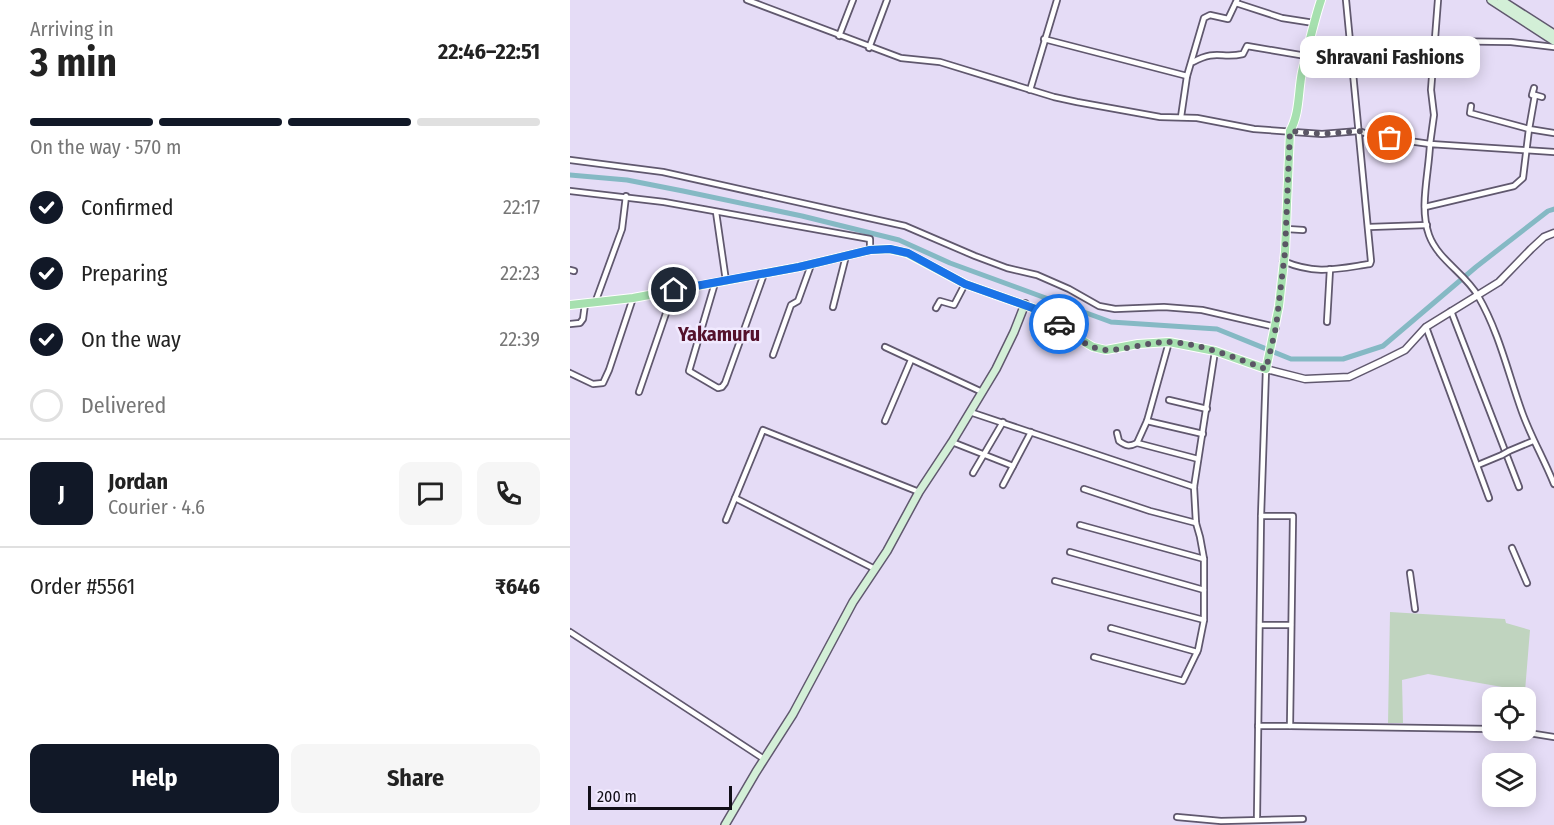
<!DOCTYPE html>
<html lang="en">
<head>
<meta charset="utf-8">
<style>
  body { margin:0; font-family:"Fira Sans Condensed",sans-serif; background:#f6f6f6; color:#222; height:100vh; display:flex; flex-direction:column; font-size:22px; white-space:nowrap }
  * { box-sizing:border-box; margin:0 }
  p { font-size:20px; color:#767676 }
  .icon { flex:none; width:33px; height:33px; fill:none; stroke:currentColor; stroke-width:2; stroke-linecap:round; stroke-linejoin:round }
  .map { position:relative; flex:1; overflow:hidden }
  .sheet { display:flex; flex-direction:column; background:#fff; width:570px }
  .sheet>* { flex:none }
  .controls { position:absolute; left:912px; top:687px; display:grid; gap:12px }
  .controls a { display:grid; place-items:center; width:54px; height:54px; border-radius:12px; background:#fff; box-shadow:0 3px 15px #0003; font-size:30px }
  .scale { position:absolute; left:18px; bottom:15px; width:144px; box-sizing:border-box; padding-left:6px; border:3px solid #110e17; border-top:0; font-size:16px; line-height:21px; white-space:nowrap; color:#110e17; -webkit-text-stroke:4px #f1eaff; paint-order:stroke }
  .pin { position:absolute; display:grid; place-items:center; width:51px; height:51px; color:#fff; margin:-26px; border:3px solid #fff; border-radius:50%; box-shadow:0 2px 6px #0007 }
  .courier { position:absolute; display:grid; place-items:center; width:60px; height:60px; margin:-30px; border:4px solid #1a73e8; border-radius:50%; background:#fff; color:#222; box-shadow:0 2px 8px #0007 }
  .bubble { position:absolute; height:42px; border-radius:12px; background:#fff; box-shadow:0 3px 15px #0003; font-size:20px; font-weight:700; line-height:42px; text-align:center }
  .summary em { font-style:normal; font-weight:700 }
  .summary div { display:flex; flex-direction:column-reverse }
  .summary { display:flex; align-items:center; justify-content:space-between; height:102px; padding:0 30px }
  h1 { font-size:39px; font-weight:700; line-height:45px }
  .bar { display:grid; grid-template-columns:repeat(4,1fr); gap:9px 6px; align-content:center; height:72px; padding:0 30px }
  .bar i { height:8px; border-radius:4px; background:#e0e0e0 }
  .bar .active { background:#111827 }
  .bar p { grid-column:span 4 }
  .line { display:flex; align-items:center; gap:15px; padding:0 30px; border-top:2px solid #e0e0e0 }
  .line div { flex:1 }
  .round { display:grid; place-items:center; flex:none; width:63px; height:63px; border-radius:12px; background:#f6f6f6 }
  ol { padding:0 30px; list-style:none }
  li { display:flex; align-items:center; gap:18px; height:66px }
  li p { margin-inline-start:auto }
  li .icon { padding:6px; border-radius:50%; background:#111827; color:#fff; stroke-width:4 }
  li:last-child { color:#767676 }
  li i { width:33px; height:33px; border:3px solid #e0e0e0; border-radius:50% }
  .button { display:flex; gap:12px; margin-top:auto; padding:12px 30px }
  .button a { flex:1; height:69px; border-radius:12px; background:#111827; color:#fff; font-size:24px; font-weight:700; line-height:69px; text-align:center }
  .button a+a { background:#f6f6f6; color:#222 }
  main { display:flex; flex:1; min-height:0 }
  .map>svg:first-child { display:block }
</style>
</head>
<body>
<main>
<section class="sheet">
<div class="summary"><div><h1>3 min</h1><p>Arriving in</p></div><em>22:46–22:51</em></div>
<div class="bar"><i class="active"></i><i class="active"></i><i class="active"></i><i></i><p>On the way · 570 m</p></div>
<ol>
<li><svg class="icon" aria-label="check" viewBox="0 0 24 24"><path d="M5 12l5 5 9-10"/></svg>Confirmed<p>22:17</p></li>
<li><svg class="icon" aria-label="check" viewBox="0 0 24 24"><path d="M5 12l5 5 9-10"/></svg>Preparing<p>22:23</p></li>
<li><svg class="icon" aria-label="check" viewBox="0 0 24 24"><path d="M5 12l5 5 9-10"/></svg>On the way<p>22:39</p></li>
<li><i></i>Delivered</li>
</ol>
<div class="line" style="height:108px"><b class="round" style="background:#111827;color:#fff">J</b><div><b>Jordan</b><p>Courier · 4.6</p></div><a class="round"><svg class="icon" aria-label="chat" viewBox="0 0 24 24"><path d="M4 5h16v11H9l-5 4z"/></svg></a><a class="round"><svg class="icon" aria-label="phone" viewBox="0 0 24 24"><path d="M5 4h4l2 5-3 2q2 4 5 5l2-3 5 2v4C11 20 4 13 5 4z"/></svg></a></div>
<div class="line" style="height:78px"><div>Order #5561</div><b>₹646</b></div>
<div class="button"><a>Help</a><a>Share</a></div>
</section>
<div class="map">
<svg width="984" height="825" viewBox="0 0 984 825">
  <rect width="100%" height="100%" fill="#e5dcf6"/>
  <path fill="#c0d4bf" d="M820,612L935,619L936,623L960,630L955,691L858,674L832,680L833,723H818Z"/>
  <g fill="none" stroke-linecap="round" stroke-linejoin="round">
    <path stroke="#85b9c4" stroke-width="5" d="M0,175L57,180L113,191L232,216L329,240L380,263L541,322L647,329L721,359H773L813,346L906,267L978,211L984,209"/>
    <defs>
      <g id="minor">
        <path d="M177,0L331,58L370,62L484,97L507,102L590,117L627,118L684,129L752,134L789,131L803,136L860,144L864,115L861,90L868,0"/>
        <path d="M666,3L712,18L744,23"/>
        <path d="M269,36L283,0"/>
        <path d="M474,39L617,76"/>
        <path d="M866,41L941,42L984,47"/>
        <path d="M299,48L317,0"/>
        <path d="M782,50L819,49L865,52"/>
        <path d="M736,61L782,63"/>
        <path d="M623,62C647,49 651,59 673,54L677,46L736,56"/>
        <path d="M964,88L962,95H965"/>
        <path d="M460,90L487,0"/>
        <path d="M972,97L965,95L959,129L984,133"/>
        <path d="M611,117L617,76L634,18L640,15L658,19L667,0"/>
        <path d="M984,152L860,144C859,173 849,207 859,235C868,260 896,274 908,296C929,332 938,373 952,412C961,437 974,459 984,484"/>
        <path d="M0,160L93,172L335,226L405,256L437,268L467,275L499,289L529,306L545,309L594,307L632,310L706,327"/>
        <path d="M0,191L94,202L300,239V250"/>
        <path d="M855,207L944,186L953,178L959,129L900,113L901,106"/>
        <path d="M146,212L156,281"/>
        <path d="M799,227L857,225"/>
        <path d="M717,229L733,230"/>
        <path d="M713,261C746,275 766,269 800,264L801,261L776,0"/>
        <path d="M0,270L4,271"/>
        <path d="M145,283L119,371L148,388L152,387L155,383L194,274"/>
        <path d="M25,303L52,229L56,196"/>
        <path d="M263,307L276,256"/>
        <path d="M366,308L370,301L384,305L395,284"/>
        <path d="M881,311L949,487"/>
        <path d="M757,322L760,269"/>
        <path d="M0,324L10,323L13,319L15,304"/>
        <path d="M856,327L919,498"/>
        <path d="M315,347L412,392"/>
        <path d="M203,355L221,305L228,301L241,265"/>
        <path d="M0,373L23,384L33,383L39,370L63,298"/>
        <path d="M69,392L104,290"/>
        <path d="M599,400L637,409"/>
        <path d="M400,412L624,487"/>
        <path d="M315,421L341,360"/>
        <path d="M577,421L633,434"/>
        <path d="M547,433L549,441C556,446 559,447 567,443L577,421L599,342"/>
        <path d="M382,442L443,466"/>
        <path d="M567,443L628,459"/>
        <path d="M939,451L963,441"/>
        <path d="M908,465L932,455"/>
        <path d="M403,473L433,422"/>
        <path d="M433,485L461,432"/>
        <path d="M514,489L580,511L626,523"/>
        <path d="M165,498L305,569"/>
        <path d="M156,520L193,430L349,492"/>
        <path d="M510,525L634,559"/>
        <path d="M942,548L957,583"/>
        <path d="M500,552L634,590"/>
        <path d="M840,573L845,609"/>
        <path d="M485,581L634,620"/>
        <path d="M690,625H721"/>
        <path d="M541,628L627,652"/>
        <path d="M0,632L194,759"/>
        <path d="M524,657L613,681L628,650L634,620V559L630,537L626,523L624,487L645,351"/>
        <path d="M688,726H720L723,516H691"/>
        <path d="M720,726L922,729"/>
        <path d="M940,730L984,737"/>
        <path d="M607,817L651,821L733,819"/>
        <path d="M687,817L691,516L696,369"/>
      </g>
      <path id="tertiary" d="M696,369L735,379L779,377L813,361L835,350L856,327L929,282L961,249L974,237L984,233"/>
      <g id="secondary">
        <path d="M921,0L984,41"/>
        <path d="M931,0L984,34"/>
        <path d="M155,825L186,772L223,714L283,602L317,551L349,492L382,442L426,369L444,332L455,304"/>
      </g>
      <path id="primary" d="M0,305L63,298L229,267L300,250L319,249L337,253L395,284L471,311L501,334L523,347L536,350L568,344L599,342L645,351L696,369L709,306L715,252L720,131C730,113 728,92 732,72C738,48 743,24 751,0"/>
    </defs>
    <use href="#minor" stroke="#60586e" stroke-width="8"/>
    <use href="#tertiary" stroke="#60586e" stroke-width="9"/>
    <use href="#secondary" stroke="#60586e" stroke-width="10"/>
    <use href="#primary" stroke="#fff" stroke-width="10"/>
    <use href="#minor" stroke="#fff" stroke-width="4.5"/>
    <use href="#tertiary" stroke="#fff" stroke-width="6"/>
    <use href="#secondary" stroke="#d3efd7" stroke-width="7"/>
    <use href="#primary" stroke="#a6e0af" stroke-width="8"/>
    <defs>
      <path id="minor-bridge" d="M932,455L939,451"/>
    </defs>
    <use href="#minor-bridge" stroke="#60586e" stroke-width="8" stroke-linecap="butt"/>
    <use href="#minor-bridge" stroke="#fff" stroke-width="4.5"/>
  </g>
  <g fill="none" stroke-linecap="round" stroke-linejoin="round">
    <path stroke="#5b5665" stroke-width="6" stroke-dasharray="0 10.8" d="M489,324C503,335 519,350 538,350C557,350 577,342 598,342C631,343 665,358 696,369L706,327L715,252L720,131L752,134L789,131L803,136L820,138"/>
    <path stroke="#1a73e8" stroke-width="8" d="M104,290L229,267L300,250L320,249L338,253L395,284L471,311L489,324"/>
  </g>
  <g text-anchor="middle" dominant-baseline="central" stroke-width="5" stroke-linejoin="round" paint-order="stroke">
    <g font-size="20" font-weight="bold" fill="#54112b" stroke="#f1eaff">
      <text x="149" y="334">Yakamuru</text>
    </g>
  </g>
</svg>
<div class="controls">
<a><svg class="icon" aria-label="locate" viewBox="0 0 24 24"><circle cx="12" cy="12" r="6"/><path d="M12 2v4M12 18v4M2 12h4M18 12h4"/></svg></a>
<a><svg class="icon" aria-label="layers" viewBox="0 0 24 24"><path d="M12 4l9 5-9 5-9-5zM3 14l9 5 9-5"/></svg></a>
</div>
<div class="scale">200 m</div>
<div class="pin" style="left:820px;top:138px;background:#ea580c"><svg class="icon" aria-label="bag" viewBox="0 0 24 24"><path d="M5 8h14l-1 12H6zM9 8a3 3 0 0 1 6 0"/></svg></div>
<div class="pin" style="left:104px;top:290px;background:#1f2937"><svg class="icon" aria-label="home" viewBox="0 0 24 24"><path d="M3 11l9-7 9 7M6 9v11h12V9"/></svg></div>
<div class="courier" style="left:489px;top:324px"><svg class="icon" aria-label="car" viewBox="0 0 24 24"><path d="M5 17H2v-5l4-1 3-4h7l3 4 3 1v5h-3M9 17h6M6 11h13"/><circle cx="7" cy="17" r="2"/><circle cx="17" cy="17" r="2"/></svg></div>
<div class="bubble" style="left:730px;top:36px;width:180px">Shravani Fashions</div>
</div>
</main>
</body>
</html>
